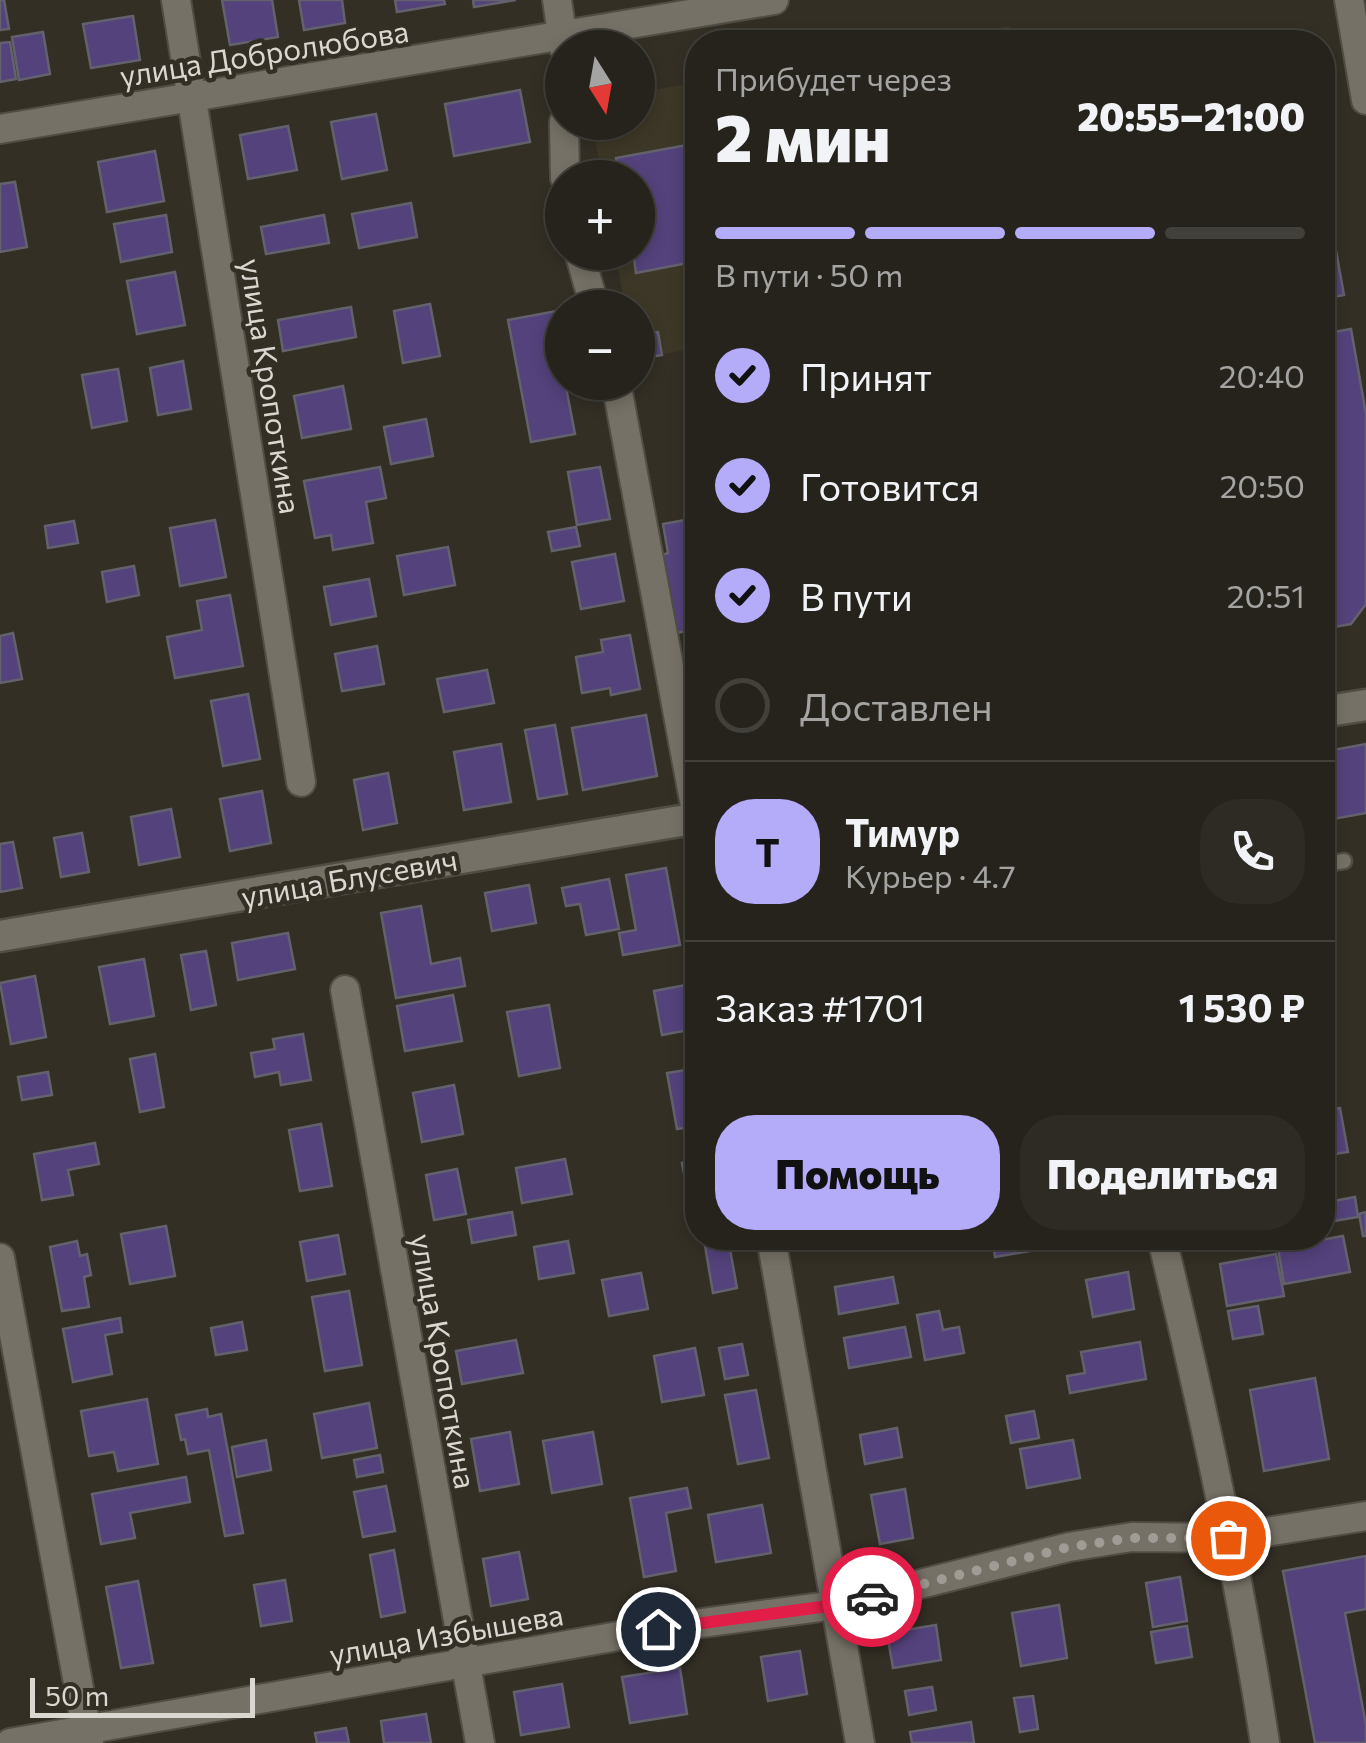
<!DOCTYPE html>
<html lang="ru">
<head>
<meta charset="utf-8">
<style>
  body { margin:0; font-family:Commissioner,sans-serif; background:#2e2b25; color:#f1f3f6; height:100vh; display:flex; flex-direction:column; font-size:38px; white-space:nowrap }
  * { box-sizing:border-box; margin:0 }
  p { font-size:32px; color:#a4a4a3 }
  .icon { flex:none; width:55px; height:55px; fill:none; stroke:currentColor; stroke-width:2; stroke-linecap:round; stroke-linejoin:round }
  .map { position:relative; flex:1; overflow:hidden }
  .panel { position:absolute; left:685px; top:30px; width:650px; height:1220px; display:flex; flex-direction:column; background:#26231c; border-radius:40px; box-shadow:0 5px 15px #0003,0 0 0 2px #42403b }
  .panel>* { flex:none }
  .needle { width:65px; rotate:169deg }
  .controls { position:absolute; left:545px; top:30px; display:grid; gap:20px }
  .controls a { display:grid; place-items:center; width:110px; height:110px; border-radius:50%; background:#26231c; box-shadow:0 5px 15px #0003,0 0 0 2px #42403b; font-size:50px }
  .scale { position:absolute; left:30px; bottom:25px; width:225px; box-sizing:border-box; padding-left:10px; border:5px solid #dad7d1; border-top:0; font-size:28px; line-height:35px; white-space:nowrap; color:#dad7d1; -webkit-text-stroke:8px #332f25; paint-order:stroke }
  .pin { position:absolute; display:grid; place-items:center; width:85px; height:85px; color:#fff; margin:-42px; border:5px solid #fff; border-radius:50%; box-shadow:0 2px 10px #0007 }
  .courier { position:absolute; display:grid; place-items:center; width:100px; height:100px; margin:-50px; border:8px solid #e11d48; border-radius:50%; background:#fff; color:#222; box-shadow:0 2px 12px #0007 }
  .head em { font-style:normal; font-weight:800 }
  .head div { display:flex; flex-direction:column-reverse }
  .head { display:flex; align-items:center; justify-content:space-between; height:170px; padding:0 30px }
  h1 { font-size:65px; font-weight:800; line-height:75px }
  .bar { display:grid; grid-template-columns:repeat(4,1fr); gap:15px 10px; align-content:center; height:120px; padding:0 30px }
  .bar i { height:12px; border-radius:8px; background:#42403b }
  .bar .on { background:#b4acf9 }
  .bar p { grid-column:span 4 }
  .line { display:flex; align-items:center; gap:25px; padding:0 30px; border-top:2px solid #42403b }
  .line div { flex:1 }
  .round { display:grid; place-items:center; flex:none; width:105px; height:105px; border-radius:40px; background:#2e2b25 }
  ol { padding:0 30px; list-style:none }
  li { display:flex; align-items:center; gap:30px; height:110px }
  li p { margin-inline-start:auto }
  li .icon { padding:10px; border-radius:50%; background:#b4acf9; color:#111; stroke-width:4 }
  li:last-child { color:#a4a4a3 }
  li i { width:55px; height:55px; border:5px solid #42403b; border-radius:50% }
  .button { display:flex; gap:20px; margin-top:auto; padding:20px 30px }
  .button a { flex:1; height:115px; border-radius:40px; background:#b4acf9; color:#111; font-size:40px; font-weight:800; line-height:115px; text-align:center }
  .button a+a { background:#2e2b25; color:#f1f3f6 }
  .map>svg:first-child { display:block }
</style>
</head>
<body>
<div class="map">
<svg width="1366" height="1743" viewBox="0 0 1366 1743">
  <rect width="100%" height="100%" fill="#332f25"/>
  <g fill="#3d3727">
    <path d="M1010,26L1013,42H916Z"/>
    <path d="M697,82V348L638,359V308L625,307L615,253L638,252V178L602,177L592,123L638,122V93Z"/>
  </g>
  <g fill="#54427c" stroke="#63616c" stroke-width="2.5">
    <path d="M0,0H4L9,29L0,30Z"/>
    <path d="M222,0H272L278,37L230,45Z"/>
    <path d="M299,0H342L345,23L304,30Z"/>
    <path d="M395,0H444L445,4L397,12Z"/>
    <path d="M473,0H516L474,7Z"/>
    <path d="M133,16L140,60L91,68L83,24Z"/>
    <path d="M43,32L50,74L19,80L12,37Z"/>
    <path d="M10,42L16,79L0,82V43Z"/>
    <path d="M520,90L530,142L454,156L445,104Z"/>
    <path d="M376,114L387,170L342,179L331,122Z"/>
    <path d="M288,126L297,170L248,179L240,135Z"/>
    <path d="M698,143V223L691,224L698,261L636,273L633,252H638V178H619L616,158Z"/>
    <path d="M155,151L164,201L107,212L98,162Z"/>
    <path d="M1322,173L1344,295L1322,299Z"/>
    <path d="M15,182L27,247L0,252V184Z"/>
    <path d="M411,203L417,237L359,248L352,214Z"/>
    <path d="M166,215L172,252L121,262L114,224Z"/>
    <path d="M324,215L329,243L266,254L261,227Z"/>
    <path d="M175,272L185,325L137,334L127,281Z"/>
    <path d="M430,304L440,356L403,363L394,311Z"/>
    <path d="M351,307L356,337L283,351L278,320Z"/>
    <path d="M562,310V382H565L575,434L531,442L508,320Z"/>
    <path d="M1351,329L1366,414V604L1351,624L1322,629V334Z"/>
    <path d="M658,332L662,355L638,359V336Z"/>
    <path d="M183,361L191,409L158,415L150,368Z"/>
    <path d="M118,369L127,421L92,428L82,375Z"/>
    <path d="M343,386L351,429L302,438L294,396Z"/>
    <path d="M426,419L433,456L391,464L384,427Z"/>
    <path d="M380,467L386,498L366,502L373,543L333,550L331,535L315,538L304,481Z"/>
    <path d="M600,467L610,519L577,525L568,472Z"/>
    <path d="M691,519L696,548L691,549L698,583V629L676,633L662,555L668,553L663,524Z"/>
    <path d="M215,520L226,577L180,586L170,528Z"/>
    <path d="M74,521L78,543L48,548L45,526Z"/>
    <path d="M576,527L580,546L552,551L548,532Z"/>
    <path d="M448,547L455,585L404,595L397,556Z"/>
    <path d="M615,554L624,601L581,609L572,562Z"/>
    <path d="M134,566L139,595L107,602L102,572Z"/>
    <path d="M369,579L376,616L331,625L324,587Z"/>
    <path d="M230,595L243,666L175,678L167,637L202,630L197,601Z"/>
    <path d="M13,633L22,679L0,683V636Z"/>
    <path d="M630,635L640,689L611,695L610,688L582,693L576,657L603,652L601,640Z"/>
    <path d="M377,646L384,684L342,691L335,654Z"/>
    <path d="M487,670L494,703L444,712L437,679Z"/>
    <path d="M248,694L260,759L223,766L211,701Z"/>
    <path d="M646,715L657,776L583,790L572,728Z"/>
    <path d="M555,725L567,794L538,799L525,730Z"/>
    <path d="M501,744L511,802L464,810L454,752Z"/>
    <path d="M1366,744V813L1322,821V752Z"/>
    <path d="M388,773L397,823L363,830L354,780Z"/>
    <path d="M262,791L271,843L230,851L220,799Z"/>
    <path d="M171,809L180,857L139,865L131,817Z"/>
    <path d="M82,833L89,872L61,877L54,838Z"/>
    <path d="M13,842L22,888L0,892V844Z"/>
    <path d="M666,868L680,945L623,955L619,933L636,930L626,875Z"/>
    <path d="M609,879L619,929L586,935L580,904L566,906L562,888Z"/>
    <path d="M529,885L536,923L492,931L485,893Z"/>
    <path d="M421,906L431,964L460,958L465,986L396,998L381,913Z"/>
    <path d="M288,933L295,969L238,980L232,943Z"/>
    <path d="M206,951L216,1005L191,1010L181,955Z"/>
    <path d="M144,959L154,1016L110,1024L99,967Z"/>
    <path d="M35,976L46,1037L11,1044L0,983Z"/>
    <path d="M686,985L694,1029L662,1035L654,991Z"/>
    <path d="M453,995L462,1041L405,1051L397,1006Z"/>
    <path d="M549,1005L560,1068L519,1076L507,1012Z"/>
    <path d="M1327,1019L1335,1060L1322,1063V1020Z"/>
    <path d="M303,1034L311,1080L281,1085L279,1072L255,1077L251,1053L275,1049L273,1039Z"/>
    <path d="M155,1054L164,1107L140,1112L130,1059Z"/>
    <path d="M698,1068V1126L677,1129L667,1073Z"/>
    <path d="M48,1072L52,1095L22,1100L18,1077Z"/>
    <path d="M454,1085L463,1134L422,1142L413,1093Z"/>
    <path d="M1340,1108L1348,1152L1322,1156V1111Z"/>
    <path d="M321,1124L332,1186L300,1191L289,1130Z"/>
    <path d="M95,1143L99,1164L68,1170L73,1195L42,1200L34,1154Z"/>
    <path d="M565,1159L572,1194L522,1203L516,1168Z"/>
    <path d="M698,1160V1194L688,1195L682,1163Z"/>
    <path d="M457,1169L466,1214L434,1220L426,1175Z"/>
    <path d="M1355,1197L1358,1217L1322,1223V1203Z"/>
    <path d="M512,1212L516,1235L472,1243L468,1220Z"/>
    <path d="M1366,1212V1236H1363L1359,1214Z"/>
    <path d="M166,1226L175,1276L130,1284L121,1234Z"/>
    <path d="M338,1235L345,1274L307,1281L300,1242Z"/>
    <path d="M1343,1236L1350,1272L1284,1284L1278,1248Z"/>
    <path d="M728,1238L737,1288L713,1293L704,1240Z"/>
    <path d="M829,1238H862L863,1240L831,1246Z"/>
    <path d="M992,1238H1040L1042,1249L995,1257Z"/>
    <path d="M1213,1238H1264L1215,1246Z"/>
    <path d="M1269,1238H1306V1241L1271,1247Z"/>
    <path d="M77,1241L80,1256L87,1254L91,1275L84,1277L89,1307L62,1311L50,1247Z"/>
    <path d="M568,1241L574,1273L539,1279L534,1247Z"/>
    <path d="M1276,1254L1284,1296L1227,1306L1220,1264Z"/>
    <path d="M1128,1272L1134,1309L1093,1317L1086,1280Z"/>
    <path d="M641,1273L648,1309L609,1316L602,1280Z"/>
    <path d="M893,1277L898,1303L839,1314L835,1287Z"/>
    <path d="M349,1291L362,1365L325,1371L312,1297Z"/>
    <path d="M1258,1306L1263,1334L1233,1339L1228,1311Z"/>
    <path d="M939,1311L943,1330L959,1327L964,1353L925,1360L917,1315Z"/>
    <path d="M120,1318L122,1332L105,1335L112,1374L73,1382L63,1329Z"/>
    <path d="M242,1322L247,1350L216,1355L211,1328Z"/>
    <path d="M905,1327L911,1357L849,1368L844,1338Z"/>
    <path d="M516,1340L523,1373L462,1384L456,1351Z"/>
    <path d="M1140,1342L1146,1379L1070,1393L1067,1376L1085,1373L1081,1352Z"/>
    <path d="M742,1344L748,1375L725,1379L719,1348Z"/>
    <path d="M695,1348L704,1395L662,1402L654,1356Z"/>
    <path d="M1315,1378L1329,1459L1264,1471L1250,1390Z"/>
    <path d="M756,1390L769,1458L738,1464L725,1395Z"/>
    <path d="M147,1399L158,1464L118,1471L114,1452L89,1456L81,1411Z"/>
    <path d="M369,1403L377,1448L322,1458L314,1414Z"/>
    <path d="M207,1409L208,1417L221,1414L243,1533L225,1536L209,1450L188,1454L185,1439L181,1440L176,1415Z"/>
    <path d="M1034,1411L1039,1438L1011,1443L1006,1416Z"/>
    <path d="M897,1428L902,1457L865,1464L860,1435Z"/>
    <path d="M510,1432L519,1484L480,1491L471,1439Z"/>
    <path d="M593,1432L602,1484L552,1493L543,1441Z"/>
    <path d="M266,1440L271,1470L237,1477L232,1447Z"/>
    <path d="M1073,1440L1080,1478L1027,1488L1020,1449Z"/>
    <path d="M380,1455L383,1472L357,1477L354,1460Z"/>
    <path d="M186,1477L190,1502L130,1513L135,1538L101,1544L92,1494Z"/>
    <path d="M386,1486L395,1531L363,1537L354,1492Z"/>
    <path d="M687,1488L691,1508L666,1513L676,1571L644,1577L630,1498Z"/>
    <path d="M905,1489L913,1538L880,1544L871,1495Z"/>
    <path d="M762,1505L771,1553L716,1562L708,1515Z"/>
    <path d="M394,1550L405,1612L381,1617L370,1555Z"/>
    <path d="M519,1552L528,1599L491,1606L483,1559Z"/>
    <path d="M1366,1556V1609L1345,1613L1366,1725V1743H1315L1283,1571Z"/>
    <path d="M1180,1577L1187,1621L1153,1627L1146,1583Z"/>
    <path d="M285,1580L292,1621L261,1626L254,1585Z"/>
    <path d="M138,1581L153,1663L121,1668L106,1587Z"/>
    <path d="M1059,1605L1067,1658L1021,1666L1012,1613Z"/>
    <path d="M936,1625L941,1660L893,1668L887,1633Z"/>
    <path d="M1187,1626L1192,1657L1156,1663L1151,1632Z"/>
    <path d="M800,1651L807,1694L768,1701L761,1657Z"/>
    <path d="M680,1668L687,1714L630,1723L622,1677Z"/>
    <path d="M562,1684L569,1727L521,1735L514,1692Z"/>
    <path d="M932,1687L936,1710L909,1715L905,1691Z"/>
    <path d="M1033,1696L1038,1729L1020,1732L1014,1698Z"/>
    <path d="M426,1714L431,1743H384L381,1721Z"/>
    <path d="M971,1722L974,1743H912L910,1732Z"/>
    <path d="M346,1728L349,1743H317L315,1733Z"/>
  </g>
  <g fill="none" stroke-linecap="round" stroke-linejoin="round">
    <defs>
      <path id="lane" d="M1322,865L1344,861"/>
      <g id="street">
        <path d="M176,0L301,782"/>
        <path d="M557,0L564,48"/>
        <path d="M1349,0L1366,100"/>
        <path d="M564,122L565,178"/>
        <path d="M0,129L774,0"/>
        <path d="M579,252L595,308"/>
        <path d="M616,382L698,822"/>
        <path d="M345,990L480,1743"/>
        <path d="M771,1238L860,1743"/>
        <path d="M1163,1243C1203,1408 1239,1575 1265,1743"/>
        <path d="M0,1258L89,1743"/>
        <path d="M10,1743L658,1629L836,1605L1069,1547L1132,1537L1229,1538L1366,1516"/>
      </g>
      <g id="secondary">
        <path d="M1322,712L1366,705"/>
        <path d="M0,936L698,818"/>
      </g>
    </defs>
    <use href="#lane" stroke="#504d45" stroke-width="19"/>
    <use href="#street" stroke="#504d45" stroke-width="32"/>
    <use href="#secondary" stroke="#504d45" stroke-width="35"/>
    <use href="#lane" stroke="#767166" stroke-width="14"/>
    <use href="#street" stroke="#767166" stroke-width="28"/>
    <use href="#secondary" stroke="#767166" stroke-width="30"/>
  </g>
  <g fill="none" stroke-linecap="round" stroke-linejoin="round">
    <path stroke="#a09c95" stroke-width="10" stroke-dasharray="0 18" d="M872,1597L1069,1547L1132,1538H1228"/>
    <path stroke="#e11d48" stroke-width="12" d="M658,1629L836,1605L872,1597"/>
  </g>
  <g text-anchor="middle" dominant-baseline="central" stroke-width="9" stroke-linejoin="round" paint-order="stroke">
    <g font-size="30" fill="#dad7d1" stroke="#332f25">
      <text transform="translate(264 52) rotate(-9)">улица Добролюбова</text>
      <text transform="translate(272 386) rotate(81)">улица Кропоткина</text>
      <text transform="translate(349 877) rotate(-10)">улица Блусевич</text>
      <text transform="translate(445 1361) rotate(80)">улица Кропоткина</text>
      <text transform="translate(446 1633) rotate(-10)">улица Избышева</text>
    </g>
  </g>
</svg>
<div class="controls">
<a><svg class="needle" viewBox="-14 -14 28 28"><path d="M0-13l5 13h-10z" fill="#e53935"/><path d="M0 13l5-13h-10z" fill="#a4a4a3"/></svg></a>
<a>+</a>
<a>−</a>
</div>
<div class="scale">50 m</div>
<div class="pin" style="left:1228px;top:1538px;background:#ea580c"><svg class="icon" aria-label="bag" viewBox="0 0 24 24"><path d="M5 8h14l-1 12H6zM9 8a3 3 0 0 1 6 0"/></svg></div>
<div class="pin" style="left:658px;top:1629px;background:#1f2937"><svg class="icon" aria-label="home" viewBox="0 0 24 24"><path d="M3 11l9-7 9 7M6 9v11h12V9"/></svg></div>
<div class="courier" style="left:872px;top:1597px"><svg class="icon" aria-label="car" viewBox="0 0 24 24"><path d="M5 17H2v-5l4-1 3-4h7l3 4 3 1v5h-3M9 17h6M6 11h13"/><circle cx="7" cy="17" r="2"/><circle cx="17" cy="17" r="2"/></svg></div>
<section class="panel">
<div class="head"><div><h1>2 мин</h1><p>Прибудет через</p></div><em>20:55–21:00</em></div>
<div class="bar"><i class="on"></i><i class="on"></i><i class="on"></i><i></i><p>В пути · 50 m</p></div>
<ol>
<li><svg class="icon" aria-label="check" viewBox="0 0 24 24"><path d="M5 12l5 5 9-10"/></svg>Принят<p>20:40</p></li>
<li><svg class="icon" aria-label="check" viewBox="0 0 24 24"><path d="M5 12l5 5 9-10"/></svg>Готовится<p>20:50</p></li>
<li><svg class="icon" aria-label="check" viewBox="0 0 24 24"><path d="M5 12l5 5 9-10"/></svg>В пути<p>20:51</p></li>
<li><i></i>Доставлен</li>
</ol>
<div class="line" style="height:180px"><b class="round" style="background:#b4acf9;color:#111">Т</b><div><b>Тимур</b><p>Курьер · 4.7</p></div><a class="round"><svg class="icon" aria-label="phone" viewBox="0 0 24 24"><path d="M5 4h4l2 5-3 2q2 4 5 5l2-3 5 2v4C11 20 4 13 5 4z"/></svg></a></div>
<div class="line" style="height:130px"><div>Заказ #1701</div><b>1 530 ₽</b></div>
<div class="button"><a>Помощь</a><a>Поделиться</a></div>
</section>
</div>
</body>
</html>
